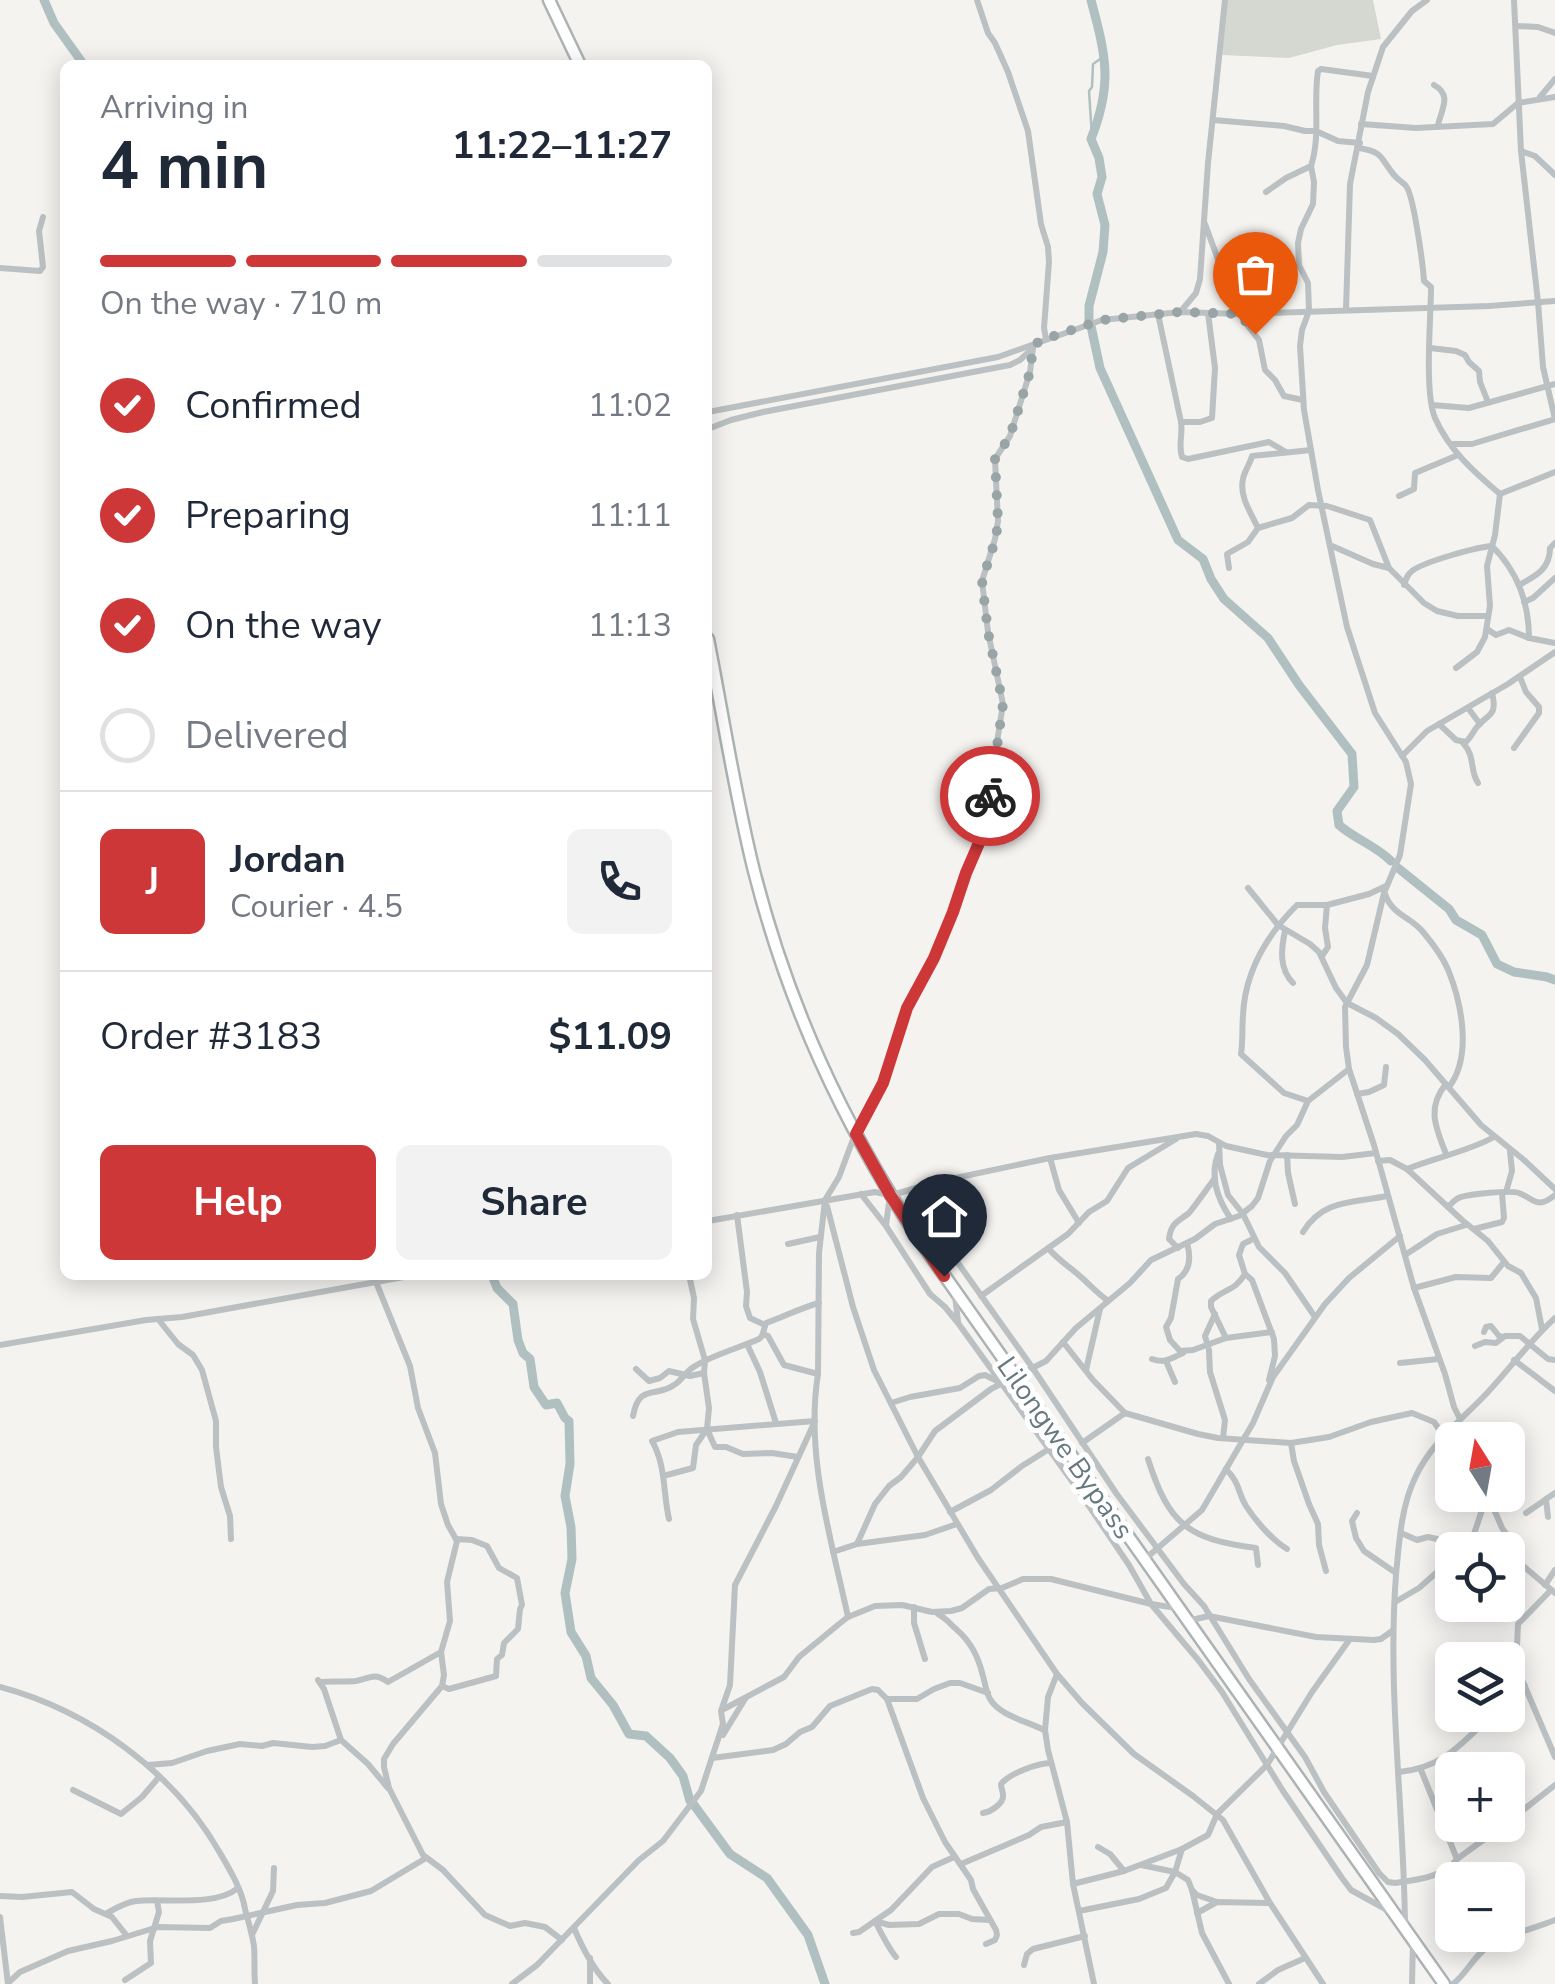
<!DOCTYPE html>
<html lang="en">
<head>
<meta charset="utf-8">
<style>
  body { margin:0; font-family:"Nunito Sans",sans-serif; background:#f2f2f3; color:#1f2937; height:100vh; display:flex; flex-direction:column; font-size:38px; white-space:nowrap }
  * { box-sizing:border-box; margin:0 }
  p { font-size:32px; color:#747a83 }
  .icon { flex:none; width:55px; height:55px; fill:none; stroke:currentColor; stroke-width:2; stroke-linecap:round; stroke-linejoin:round }
  .map { position:relative; flex:1; overflow:hidden }
  .drawer { position:absolute; left:60px; top:60px; width:652px; height:1220px; display:flex; flex-direction:column; background:#fff; border-radius:15px; box-shadow:0 5px 25px #0003 }
  .drawer>* { flex:none }
  .needle { width:65px; rotate:349deg }
  .fabs { position:absolute; left:1435px; top:1422px; display:grid; gap:20px }
  .fabs a { display:grid; place-items:center; width:90px; height:90px; border-radius:15px; background:#fff; box-shadow:0 5px 25px #0003; font-size:50px }
  .pin { position:absolute; display:grid; place-items:center; width:85px; height:85px; color:#fff; margin:-102px -42px; border-radius:50% 50% 50% 0; rotate:-45deg; box-shadow:0 0 10px #0007 }
  .pin .icon { rotate:45deg }
  .courier { position:absolute; display:grid; place-items:center; width:100px; height:100px; margin:-50px; border:8px solid #cd3738; border-radius:50%; background:#fff; color:#222; box-shadow:0 2px 12px #0007 }
  .summary em { font-style:normal; font-weight:700 }
  .summary div { display:flex; flex-direction:column-reverse }
  .summary { display:flex; align-items:center; justify-content:space-between; height:170px; padding:0 40px }
  h1 { font-size:65px; font-weight:700; line-height:75px }
  .bar { display:grid; grid-template-columns:repeat(4,1fr); gap:15px 10px; align-content:center; height:120px; padding:0 40px }
  .bar i { height:12px; border-radius:8px; background:#e0e1e3 }
  .bar .current { background:#cd3738 }
  .bar p { grid-column:span 4 }
  .line { display:flex; align-items:center; gap:25px; padding:0 40px; border-top:2px solid #e0e1e3 }
  .line div { flex:1 }
  .round { display:grid; place-items:center; flex:none; width:105px; height:105px; border-radius:15px; background:#f2f2f3 }
  ol { padding:0 40px; list-style:none }
  li { display:flex; align-items:center; gap:30px; height:110px }
  li p { margin-inline-start:auto }
  li .icon { padding:10px; border-radius:50%; background:#cd3738; color:#fff; stroke-width:4 }
  li:last-child { color:#747a83 }
  li i { width:55px; height:55px; border:5px solid #e0e1e3; border-radius:50% }
  .action { display:flex; gap:20px; margin-top:auto; padding:20px 40px }
  .action a { flex:1; height:115px; border-radius:15px; background:#cd3738; color:#fff; font-size:40px; font-weight:700; line-height:115px; text-align:center }
  .action a+a { background:#f2f2f3; color:#1f2937 }
  .map>svg:first-child { display:block }
</style>
</head>
<body>
<div class="map">
<svg width="1555" height="1984" viewBox="0 0 1555 1984">
  <rect width="100%" height="100%" fill="#f4f3f0"/>
  <path fill="#d5d8d0" d="M1227,0H1373L1381,39L1337,45L1289,58L1222,55Z"/>
  <g fill="none" stroke-linecap="round" stroke-linejoin="round">
    <path stroke="#b0c0c0" stroke-width="2.5" d="M1092,137L1089,91L1092,87L1093,64L1103,57"/>
    <g stroke="#b0c0c0" stroke-width="9">
      <path d="M44,0L54,23L84,65"/>
      <path d="M1089,320V306L1103,252L1105,225L1097,194L1102,177L1099,158L1091,139C1113,84 1106,56 1091,0"/>
      <path d="M1091,326L1100,368L1178,540L1203,559L1211,579L1224,599L1268,638L1299,685L1352,754L1354,787L1337,811L1339,825C1355,839 1376,846 1391,861"/>
      <path d="M1398,868L1449,909L1456,920L1482,935L1497,964L1514,972L1547,977L1555,980"/>
      <path d="M492,1275L497,1288L513,1304L518,1340L523,1353L530,1359L534,1387L546,1405L557,1403L565,1418L569,1421L570,1464L565,1496L571,1527L572,1559L565,1593L571,1632L586,1656L591,1678L613,1705L629,1734L646,1736L670,1758L683,1776L690,1801"/>
      <path d="M694,1805L730,1854L767,1878L808,1935L825,1984"/>
    </g>
    <defs>
      <g id="major">
        <path d="M549,0L580,65"/>
        <path d="M708,639C723,716 735,795 754,871C788,1005 842,1122 918,1238L1444,1984"/>
      </g>
    </defs>
    <use href="#major" stroke="#adb3b4" stroke-width="15"/>
    <g stroke="#bbc0c2" stroke-width="6">
      <path d="M977,0L988,33L995,43L1008,72L1028,131L1041,224L1048,247L1049,262L1044,328L1046,339"/>
      <path d="M1514,0L1521,151L1538,302L1543,367L1555,419"/>
      <path d="M1516,26L1538,27L1555,33"/>
      <path d="M1434,85C1452,95 1442,108 1438,125"/>
      <path d="M1540,97L1555,79"/>
      <path d="M1213,120L1284,126L1305,131H1316L1338,141L1360,143"/>
      <path d="M1361,124L1416,128L1493,124L1518,103L1555,97"/>
      <path d="M1359,148C1384,152 1380,158 1394,175C1398,180 1403,182 1406,186C1414,196 1423,266 1424,281L1431,287C1431,319 1424,391 1435,418C1449,450 1474,472 1500,494"/>
      <path d="M1521,151L1535,156L1555,175"/>
      <path d="M1311,166L1314,182L1313,204L1301,229L1298,243L1299,265L1308,283L1309,311L1302,330L1300,346L1304,410L1318,490L1347,627L1375,713L1406,762L1411,784L1400,855L1384,893L1367,965L1345,1007L1346,1047L1349,1069L1374,1145L1414,1288L1445,1374L1454,1407L1460,1419"/>
      <path d="M1266,192L1286,178L1311,166C1321,135 1313,102 1318,71L1321,69L1373,76"/>
      <path d="M1205,224L1234,303L1245,322L1259,340L1265,370L1275,380L1284,396L1303,400"/>
      <path d="M0,268L40,271L43,267L39,231L43,217"/>
      <path d="M1346,310L1350,184L1368,92L1383,47L1412,11L1427,0"/>
      <path d="M1181,311L1196,293L1200,279L1208,163L1225,0"/>
      <path d="M1158,314L1181,422C1183,435 1178,445 1182,457L1188,459L1269,442L1286,452"/>
      <path d="M1430,348L1456,351L1465,355L1469,362L1479,371L1480,382L1488,402"/>
      <path d="M1432,405L1469,408L1555,384"/>
      <path d="M708,412L998,357L1102,320L1180,312L1240,314L1489,306L1555,301"/>
      <path d="M1181,422H1200L1212,418L1215,368L1208,313"/>
      <path d="M708,429L731,420L763,412L1010,365L1020,360L1033,348"/>
      <path d="M1453,444H1472L1555,419"/>
      <path d="M1311,450L1252,456C1250,464 1244,472 1243,479C1239,496 1251,513 1258,528L1292,518L1309,505L1327,506L1370,520L1389,568"/>
      <path d="M1500,494L1555,472"/>
      <path d="M1399,496L1414,489L1415,473L1458,455"/>
      <path d="M1330,545L1373,564L1389,568L1424,603L1437,611L1458,616H1488"/>
      <path d="M1229,568L1227,554L1248,542L1258,528"/>
      <path d="M1404,585C1406,579 1407,575 1412,571C1423,562 1477,547 1492,546C1517,571 1529,603 1529,638"/>
      <path d="M1519,585C1536,576 1550,569 1550,548L1555,543"/>
      <path d="M1524,602L1533,598L1555,578"/>
      <path d="M1487,629L1496,635L1509,630L1529,638L1555,643"/>
      <path d="M1456,668L1477,652L1485,637L1490,606L1487,566L1495,535L1500,494"/>
      <path d="M1468,708L1480,724"/>
      <path d="M1439,724L1456,740L1466,742C1470,738 1473,733 1476,728C1488,713 1498,717 1492,693"/>
      <path d="M1463,743C1476,757 1469,769 1478,783"/>
      <path d="M1514,748L1539,713V707L1526,692L1520,677"/>
      <path d="M1402,756L1427,731L1508,684L1555,652"/>
      <path d="M1248,888L1278,925L1310,944L1319,952L1336,988L1347,1003L1376,1018L1398,1034L1425,1060L1481,1125L1524,1160L1555,1189"/>
      <path d="M1385,894C1393,916 1410,916 1423,932C1433,944 1444,959 1449,972C1462,1005 1472,1057 1449,1087"/>
      <path d="M1285,931C1281,949 1279,969 1293,983"/>
      <path d="M1322,956L1328,947L1325,928L1327,905"/>
      <path d="M1446,1084C1426,1108 1436,1128 1446,1154"/>
      <path d="M1357,1094L1369,1092L1384,1085L1386,1067"/>
      <path d="M1308,1101L1284,1093L1241,1054C1243,1041 1242,1028 1243,1015C1245,971 1267,935 1297,905H1327L1369,894L1386,886"/>
      <path d="M1219,1143L1220,1165L1228,1195L1243,1214L1259,1247L1285,1273L1315,1317"/>
      <path d="M1218,1154C1209,1178 1218,1200 1231,1219"/>
      <path d="M1287,1155L1288,1173L1295,1204"/>
      <path d="M1050,1158L1059,1190L1079,1223"/>
      <path d="M1378,1161L1390,1160L1407,1169L1462,1220L1488,1241L1508,1266L1521,1273L1536,1298L1542,1329"/>
      <path d="M1407,1169C1436,1157 1467,1152 1494,1137"/>
      <path d="M936,1182L922,1205L926,1218L1032,1367L1116,1493L1184,1584L1204,1606L1249,1679L1305,1757L1324,1792L1379,1873L1388,1882L1395,1883C1415,1880 1445,1877 1457,1859L1504,1825"/>
      <path d="M1506,1192L1512,1171L1510,1151"/>
      <path d="M861,1194L886,1226L930,1294L945,1307L958,1323L1074,1484L1129,1565L1151,1604L1199,1661L1222,1692L1283,1791L1342,1878L1351,1890L1389,1911"/>
      <path d="M827,1206L853,1307L874,1370L918,1457L978,1558L1057,1674L1082,1703L1134,1754L1193,1796L1223,1820L1270,1903L1323,1984"/>
      <path d="M1448,1207C1452,1203 1456,1198 1461,1197C1470,1194 1510,1190 1519,1193C1535,1199 1536,1210 1555,1195"/>
      <path d="M737,1215L747,1292L746,1306L750,1318L763,1324"/>
      <path d="M708,1221L875,1192L890,1195L899,1193L936,1182L1050,1158L1196,1134L1208,1136L1226,1146L1267,1155L1342,1157L1376,1153"/>
      <path d="M886,1225L890,1195"/>
      <path d="M1474,1229L1502,1222L1504,1218L1502,1193"/>
      <path d="M1303,1232C1323,1199 1353,1203 1387,1196"/>
      <path d="M1253,1239L1243,1244L1239,1255L1245,1274L1252,1280L1274,1339L1275,1356L1269,1380"/>
      <path d="M1187,1243C1191,1257 1190,1271 1178,1279L1171,1318L1166,1327L1170,1340L1180,1351L1193,1350L1226,1338L1272,1332"/>
      <path d="M788,1244L820,1237"/>
      <path d="M1048,1248C1058,1260 1070,1267 1081,1277C1090,1285 1097,1293 1107,1300"/>
      <path d="M1178,1248L1169,1239C1171,1223 1177,1222 1189,1213C1192,1210 1212,1182 1215,1178"/>
      <path d="M1405,1255L1437,1234L1466,1225"/>
      <path d="M376,1282L410,1366L418,1408L435,1453L441,1504L448,1525L457,1541L447,1582L450,1621L441,1652L444,1675L442,1686L393,1744L384,1759V1767L389,1788L423,1855L443,1870L485,1915L510,1926L525,1923L545,1927L562,1940"/>
      <path d="M1414,1288L1456,1277L1491,1278L1504,1262"/>
      <path d="M955,1295L958,1322"/>
      <path d="M981,1296L1068,1234L1089,1212L1107,1201L1128,1168L1176,1139"/>
      <path d="M1215,1314L1205,1336L1209,1350L1210,1372L1225,1420L1223,1438"/>
      <path d="M158,1319L178,1344L193,1355L202,1370L216,1421V1447L221,1487L230,1516L231,1539"/>
      <path d="M1484,1332L1486,1327L1491,1326L1499,1336L1503,1337"/>
      <path d="M763,1334L768,1336L784,1365L818,1374"/>
      <path d="M1226,1338L1211,1307V1301C1225,1288 1234,1292 1245,1274"/>
      <path d="M1063,1342L1093,1380L1125,1413L1198,1434L1218,1438L1291,1443L1329,1437L1371,1422L1412,1413L1434,1422L1443,1435"/>
      <path d="M747,1344L760,1372L776,1423"/>
      <path d="M0,1345L146,1320L182,1317L415,1275"/>
      <path d="M1475,1346L1485,1342L1496,1343L1505,1336H1520L1548,1359L1555,1360"/>
      <path d="M1152,1359C1164,1364 1172,1358 1183,1353"/>
      <path d="M1514,1360L1555,1391"/>
      <path d="M1166,1361L1175,1382"/>
      <path d="M1400,1363L1439,1359"/>
      <path d="M636,1369L649,1381L660,1378L669,1371L690,1376L704,1373"/>
      <path d="M1086,1370L1100,1309"/>
      <path d="M891,1403L910,1397L960,1388L979,1376L985,1375L997,1381"/>
      <path d="M633,1416C639,1383 656,1398 674,1385C681,1381 685,1373 692,1368C709,1356 739,1348 759,1339L762,1336L766,1323C784,1317 800,1308 819,1303"/>
      <path d="M1452,1426L1456,1431L1464,1432L1472,1440"/>
      <path d="M707,1429L715,1447H726L743,1454L772,1453L798,1457"/>
      <path d="M1082,1443L1125,1413"/>
      <path d="M1291,1443L1294,1461L1309,1504L1318,1524L1319,1545L1326,1571"/>
      <path d="M1148,1459C1169,1525 1188,1539 1256,1548L1258,1565"/>
      <path d="M1226,1469C1241,1485 1237,1491 1246,1506C1255,1520 1272,1540 1287,1549"/>
      <path d="M663,1476L693,1468L696,1445L707,1429L709,1408L704,1373L705,1360L693,1319L694,1298L689,1275"/>
      <path d="M1488,1495L1502,1528L1516,1547L1519,1563"/>
      <path d="M950,1512L991,1490L1022,1466L1049,1449"/>
      <path d="M1357,1513L1352,1521L1356,1538L1364,1551L1396,1573"/>
      <path d="M1526,1513L1545,1500"/>
      <path d="M1548,1517L1546,1499L1555,1493"/>
      <path d="M1401,1533L1417,1540L1428,1537L1437,1539L1452,1552"/>
      <path d="M1473,1537L1482,1510L1494,1495"/>
      <path d="M857,1544L875,1504L889,1486L901,1477L918,1457L935,1431L991,1389L1046,1361L1076,1328L1130,1283L1151,1260L1195,1239L1215,1224L1239,1216L1252,1206L1258,1198L1270,1161L1286,1136L1297,1125L1308,1101L1349,1069"/>
      <path d="M1461,1550C1479,1531 1485,1534 1504,1550"/>
      <path d="M833,1552L857,1544L925,1535L957,1524"/>
      <path d="M1508,1553L1555,1593"/>
      <path d="M1145,1559L1202,1510L1253,1423L1273,1377L1325,1304L1349,1278L1400,1236"/>
      <path d="M1545,1585L1555,1570"/>
      <path d="M1551,1590L1518,1624L1517,1646L1520,1675L1555,1757"/>
      <path d="M1395,1602L1419,1588L1452,1559"/>
      <path d="M914,1607V1623L925,1659"/>
      <path d="M938,1614C946,1618 949,1623 956,1629C971,1642 978,1656 983,1676C985,1683 986,1692 990,1699C1000,1716 1027,1721 1044,1730"/>
      <path d="M848,1617C831,1538 805,1455 818,1374L819,1253L825,1200L839,1177L855,1134L883,1083L907,1008L934,957L966,873L982,837L1003,704L988,632L982,581L995,539L998,521L995,459L1010,436L1030,372L1033,348"/>
      <path d="M1187,1621L1209,1616L1316,1637L1374,1640L1381,1639L1392,1631"/>
      <path d="M1057,1674L1048,1697L1045,1730L1048,1750L1067,1822L1073,1884L1094,1984"/>
      <path d="M318,1680L324,1689L341,1740"/>
      <path d="M320,1682C332,1681 345,1682 356,1681C371,1678 374,1672 388,1682L441,1652"/>
      <path d="M442,1686L449,1689L496,1676L497,1659L502,1655L504,1643L518,1629L520,1609L522,1605L517,1578L499,1568L487,1546L472,1540L456,1539"/>
      <path d="M0,1687C90,1711 174,1772 220,1853C230,1870 242,1890 245,1909C248,1921 252,1933 254,1946C255,1959 254,1971 255,1984"/>
      <path d="M887,1699H917L934,1689L950,1683H960L988,1693"/>
      <path d="M1508,1701L1525,1686"/>
      <path d="M722,1710L784,1677L799,1657L839,1624L848,1617L875,1606L902,1605L932,1612L951,1611L962,1608L989,1589L1002,1588L1023,1579H1051L1151,1604L1177,1608"/>
      <path d="M723,1735L745,1699"/>
      <path d="M712,1758L773,1750L786,1744L800,1732L812,1727L830,1706L872,1689L878,1690L887,1699L923,1798L945,1842L971,1880L973,1889L996,1930L997,1935L995,1940L986,1944"/>
      <path d="M148,1765L172,1763L207,1751L240,1744L262,1746L273,1743L312,1747L325,1746L341,1740L368,1764L388,1788"/>
      <path d="M1421,1770L1457,1859"/>
      <path d="M1399,1772C1443,1768 1461,1744 1492,1715"/>
      <path d="M73,1790L121,1814L142,1797L159,1777"/>
      <path d="M983,1813C990,1812 1004,1804 1003,1795C1003,1791 1001,1788 1001,1784C1009,1774 1037,1763 1051,1763"/>
      <path d="M1508,1822L1555,1785"/>
      <path d="M1098,1847L1110,1854L1124,1871"/>
      <path d="M961,1864L1029,1835L1041,1827L1067,1822"/>
      <path d="M1141,1865L1175,1872L1188,1880L1192,1890L1197,1895L1217,1902"/>
      <path d="M1073,1884L1124,1871L1182,1849L1208,1835L1217,1814L1267,1765L1312,1692L1350,1639"/>
      <path d="M1192,1890L1202,1933L1229,1984"/>
      <path d="M0,1896L22,1897L72,1892L94,1909L112,1917L127,1936"/>
      <path d="M1079,1911L1139,1899L1166,1888L1175,1872L1182,1849"/>
      <path d="M107,1913C116,1908 126,1902 136,1901C165,1898 215,1907 238,1888"/>
      <path d="M1197,1913L1217,1902L1268,1903"/>
      <path d="M0,1917L8,1984"/>
      <path d="M1405,1925C1404,1809 1387,1691 1396,1575C1399,1543 1401,1507 1415,1478C1431,1442 1462,1420 1488,1392C1511,1367 1530,1341 1555,1318"/>
      <path d="M574,1928C582,1947 593,1969 608,1984"/>
      <path d="M853,1933L859,1932L891,1910L932,1867L954,1857"/>
      <path d="M252,1935L273,1891L274,1868"/>
      <path d="M896,1957C889,1949 880,1931 875,1921L889,1925L919,1924L939,1914H959L972,1919L989,1920"/>
      <path d="M590,1958V1984"/>
      <path d="M1024,1965L1027,1954L1033,1949L1085,1936"/>
      <path d="M125,1980L151,1963L150,1941L159,1912L157,1901"/>
      <path d="M8,1983L20,1972L68,1951L112,1941L158,1927L210,1928L221,1921L233,1919L297,1905L325,1903L371,1891L426,1858"/>
      <path d="M512,1984L537,1965L639,1860L663,1841L701,1791L723,1724L721,1711L730,1685L735,1585L776,1506L815,1421L678,1432L652,1441C666,1465 663,1493 669,1519"/>
      <path d="M1259,1984L1278,1970L1305,1958"/>
      <path d="M1412,1984L1413,1941"/>
      <path d="M1453,1984C1466,1974 1473,1958 1486,1948C1505,1935 1533,1929 1555,1920"/>
    </g>
    <use href="#major" stroke="#fff" stroke-width="10"/>
  </g>
  <g fill="none" stroke-linecap="round" stroke-linejoin="round">
    <path stroke="#98a4a6" stroke-width="10" stroke-dasharray="0 18" d="M990,796L1003,704L988,632L982,581L996,538L998,521L995,459L1010,436L1030,372L1033,348L1039,341L1102,320L1180,312L1240,314L1255,334"/>
    <path stroke="#cd3738" stroke-width="12" d="M944,1276L890,1195L856,1134L883,1083L907,1008L934,958L953,912L966,873L982,836L990,796"/>
  </g>
  <g text-anchor="middle" dominant-baseline="central" stroke-width="10" stroke-linejoin="round" paint-order="stroke">
    <g font-size="28" fill="#66797e" stroke="#fff">
      <text transform="translate(1065 1448) rotate(55)">Lilongwe Bypass</text>
    </g>
  </g>
</svg>
<div class="fabs">
<a><svg class="needle" viewBox="-14 -14 28 28"><path d="M0-13l5 13h-10z" fill="#e53935"/><path d="M0 13l5-13h-10z" fill="#747a83"/></svg></a>
<a><svg class="icon" aria-label="locate" viewBox="0 0 24 24"><circle cx="12" cy="12" r="6"/><path d="M12 2v4M12 18v4M2 12h4M18 12h4"/></svg></a>
<a><svg class="icon" aria-label="layers" viewBox="0 0 24 24"><path d="M12 4l9 5-9 5-9-5zM3 14l9 5 9-5"/></svg></a>
<a>+</a>
<a>−</a>
</div>
<div class="pin" style="left:1255px;top:334px;background:#ea580c"><svg class="icon" aria-label="bag" viewBox="0 0 24 24"><path d="M5 8h14l-1 12H6zM9 8a3 3 0 0 1 6 0"/></svg></div>
<div class="pin" style="left:944px;top:1276px;background:#1f2937"><svg class="icon" aria-label="home" viewBox="0 0 24 24"><path d="M3 11l9-7 9 7M6 9v11h12V9"/></svg></div>
<div class="courier" style="left:990px;top:796px"><svg class="icon" aria-label="bike" viewBox="0 0 24 24"><circle cx="6" cy="16" r="4"/><circle cx="18" cy="16" r="4"/><path d="M6 16l4-8h5l3 8M10 8l3 8H6M13 5h3"/></svg></div>
<section class="drawer">
<div class="summary"><div><h1>4 min</h1><p>Arriving in</p></div><em>11:22–11:27</em></div>
<div class="bar"><i class="current"></i><i class="current"></i><i class="current"></i><i></i><p>On the way · 710 m</p></div>
<ol>
<li><svg class="icon" aria-label="check" viewBox="0 0 24 24"><path d="M5 12l5 5 9-10"/></svg>Confirmed<p>11:02</p></li>
<li><svg class="icon" aria-label="check" viewBox="0 0 24 24"><path d="M5 12l5 5 9-10"/></svg>Preparing<p>11:11</p></li>
<li><svg class="icon" aria-label="check" viewBox="0 0 24 24"><path d="M5 12l5 5 9-10"/></svg>On the way<p>11:13</p></li>
<li><i></i>Delivered</li>
</ol>
<div class="line" style="height:180px"><b class="round" style="background:#cd3738;color:#fff">J</b><div><b>Jordan</b><p>Courier · 4.5</p></div><a class="round"><svg class="icon" aria-label="phone" viewBox="0 0 24 24"><path d="M5 4h4l2 5-3 2q2 4 5 5l2-3 5 2v4C11 20 4 13 5 4z"/></svg></a></div>
<div class="line" style="height:130px"><div>Order #3183</div><b>$11.09</b></div>
<div class="action"><a>Help</a><a>Share</a></div>
</section>
</div>
</body>
</html>
